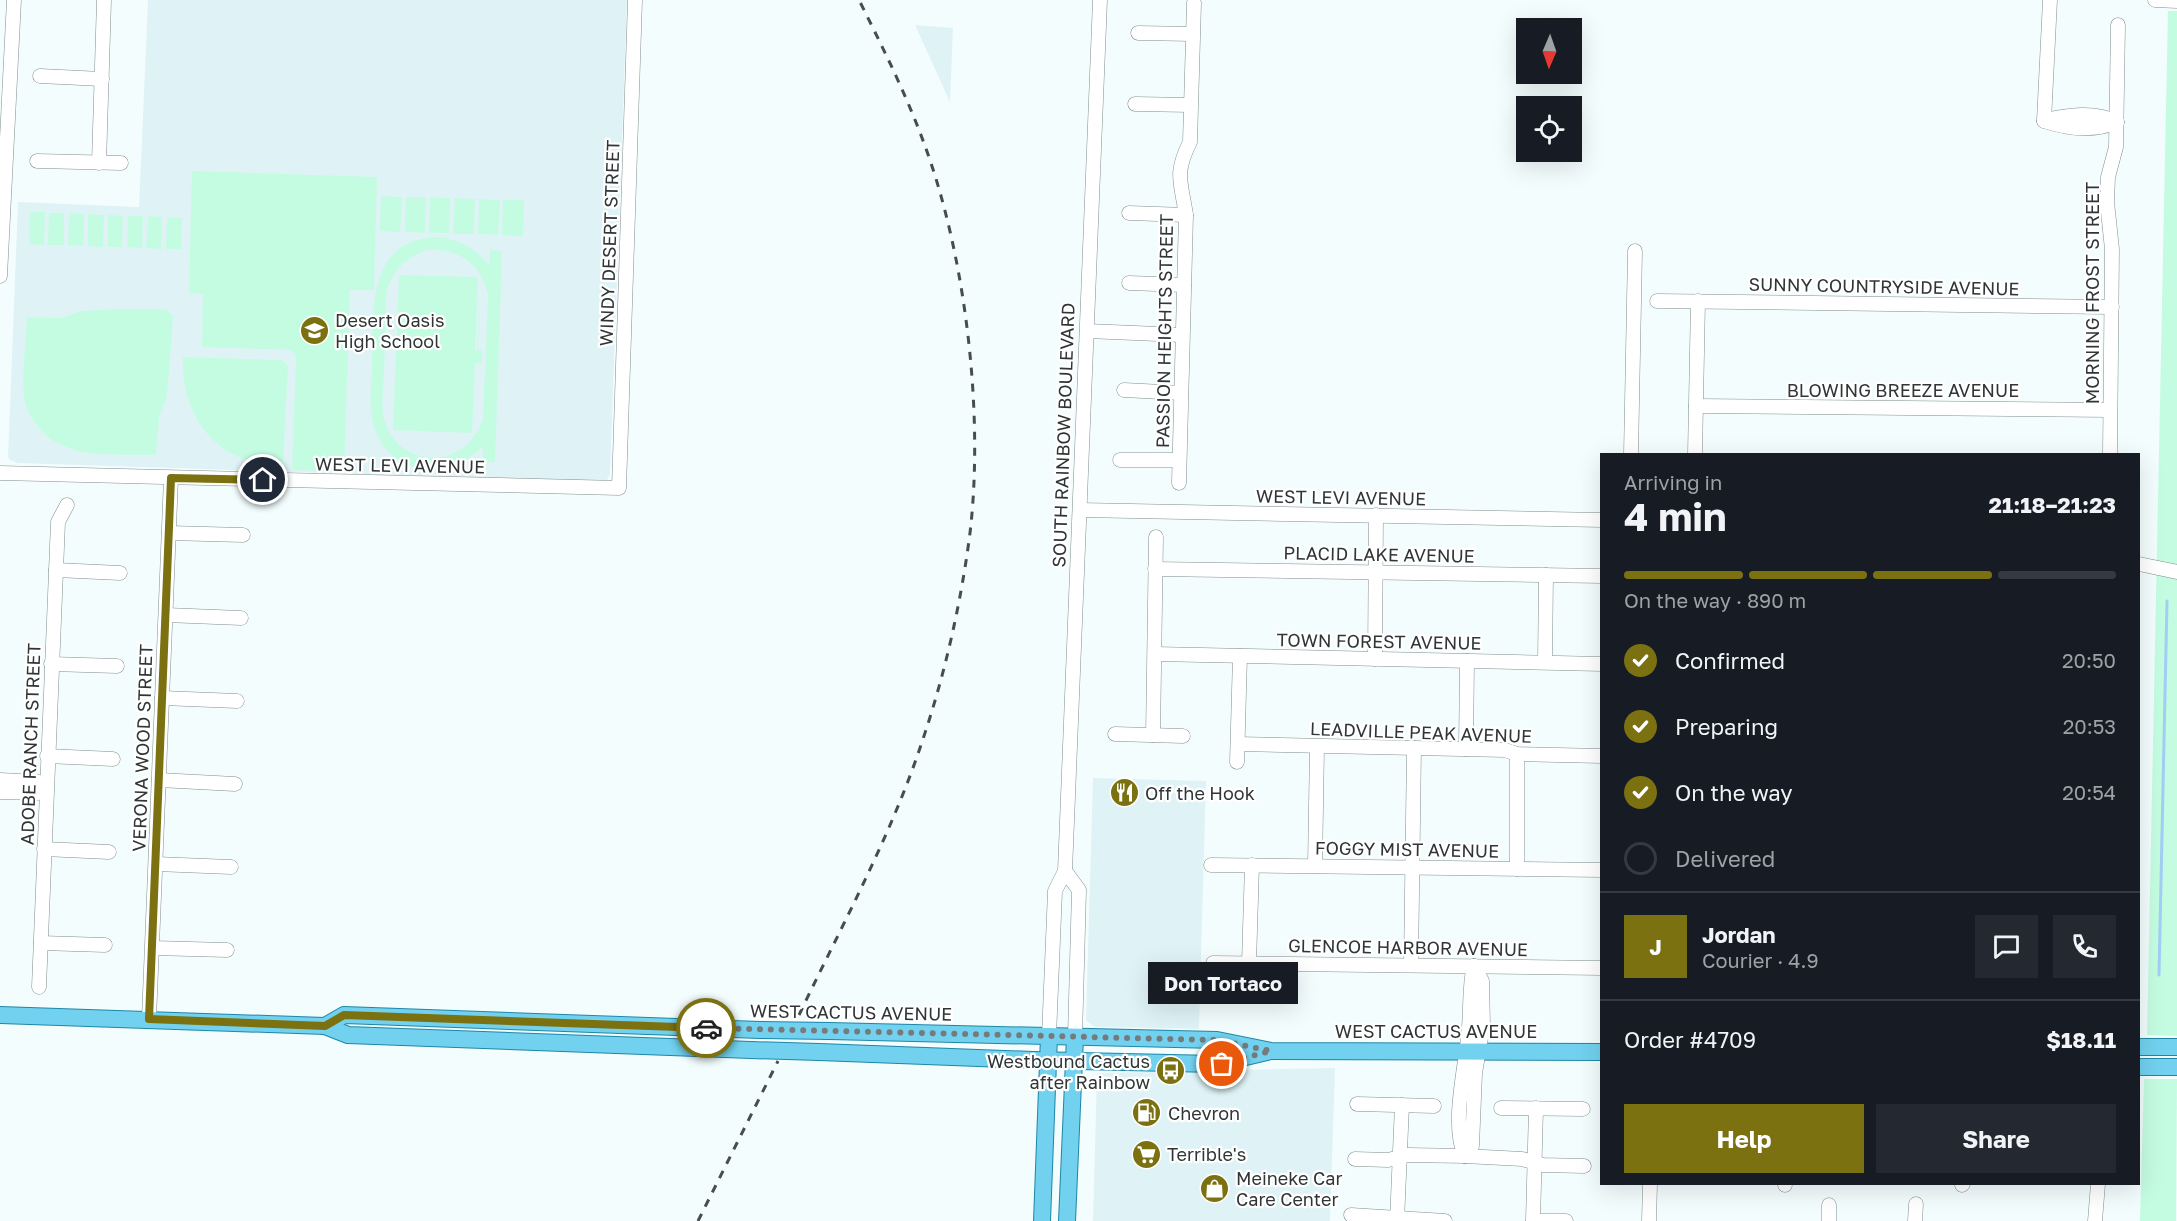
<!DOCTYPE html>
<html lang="en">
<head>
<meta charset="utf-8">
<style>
  body { margin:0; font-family:"Golos Text",sans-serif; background:#242831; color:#f1f3f6; height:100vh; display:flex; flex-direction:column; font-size:22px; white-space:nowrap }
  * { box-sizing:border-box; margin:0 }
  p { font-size:20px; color:#9ea1a6 }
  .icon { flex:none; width:33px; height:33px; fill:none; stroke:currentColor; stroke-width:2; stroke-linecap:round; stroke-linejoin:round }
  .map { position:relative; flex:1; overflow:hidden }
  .drawer { position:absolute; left:1600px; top:453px; width:540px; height:732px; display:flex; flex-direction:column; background:#171b24; border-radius:0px; box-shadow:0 6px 24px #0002 }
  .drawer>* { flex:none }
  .needle { width:39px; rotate:182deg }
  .controls { position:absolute; left:1516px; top:18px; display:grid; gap:12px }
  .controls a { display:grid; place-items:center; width:66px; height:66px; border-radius:0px; background:#171b24; box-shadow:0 6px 24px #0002; font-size:30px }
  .pin { position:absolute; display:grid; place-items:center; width:51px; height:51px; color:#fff; margin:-26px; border:3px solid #fff; border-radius:50%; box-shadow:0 2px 6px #0007 }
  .courier { position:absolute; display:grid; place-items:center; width:60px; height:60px; margin:-30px; border:4px solid #7b7111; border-radius:50%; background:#fff; color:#222; box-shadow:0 2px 8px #0007 }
  .bubble { position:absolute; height:42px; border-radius:0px; background:#171b24; box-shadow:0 6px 24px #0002; font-size:20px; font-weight:700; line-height:42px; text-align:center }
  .head em { font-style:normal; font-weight:700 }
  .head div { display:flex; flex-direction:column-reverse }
  .head { display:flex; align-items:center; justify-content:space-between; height:102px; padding:0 24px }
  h1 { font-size:39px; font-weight:700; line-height:45px }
  .bar { display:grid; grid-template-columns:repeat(4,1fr); gap:9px 6px; align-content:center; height:72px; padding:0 24px }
  .bar i { height:8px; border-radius:4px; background:#363941 }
  .bar .on { background:#7b7111 }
  .bar p { grid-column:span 4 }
  .line { display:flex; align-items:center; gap:15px; padding:0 24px; border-top:2px solid #363941 }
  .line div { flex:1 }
  .round { display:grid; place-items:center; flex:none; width:63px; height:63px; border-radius:0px; background:#242831 }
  ol { padding:0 24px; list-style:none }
  li { display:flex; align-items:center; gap:18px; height:66px }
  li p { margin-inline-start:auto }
  li .icon { padding:6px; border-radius:50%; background:#7b7111; color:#fff; stroke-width:4 }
  li:last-child { color:#9ea1a6 }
  li i { width:33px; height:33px; border:3px solid #363941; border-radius:50% }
  .button { display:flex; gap:12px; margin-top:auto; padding:12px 24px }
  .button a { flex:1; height:69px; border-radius:0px; background:#7b7111; color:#fff; font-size:24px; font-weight:700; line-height:69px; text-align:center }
  .button a+a { background:#242831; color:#f1f3f6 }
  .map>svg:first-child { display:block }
</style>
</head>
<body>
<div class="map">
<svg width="2177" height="1221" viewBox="0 0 2177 1221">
  <rect width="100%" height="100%" fill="#f4fdfe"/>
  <g fill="#dff3f6">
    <path d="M148,0H627L610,474L607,480L600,482L17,463L10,460L8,457L18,202L139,207Z"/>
    <path d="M915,25L953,28L950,102Z"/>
    <path d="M1093,778L1206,781L1199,1029L1098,1027L1093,1026L1086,1020Z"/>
    <path d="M1335,1068L1330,1221H1093L1097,1073Z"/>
  </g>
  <g fill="#c4fce1" fill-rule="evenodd">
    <path d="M2168,11H2177V1036L2147,1035Z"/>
    <path d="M192,171L377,177L374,290H350L344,471L292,470L296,356L290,350L202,347L203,294L189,293Z"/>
    <path d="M381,196L402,197L400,232L380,231Z"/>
    <path d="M406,197H426L425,233L405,232Z"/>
    <path d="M430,197L450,198L449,233H429Z"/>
    <path d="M455,198L475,199L474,234H453Z"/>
    <path d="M479,199L500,200L498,235L478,234Z"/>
    <path d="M503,200H524L523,236L502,235Z"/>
    <path d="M30,212H45L44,245L29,244Z"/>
    <path d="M49,213H64V245H48Z"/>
    <path d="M69,213L84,214L83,246L68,245Z"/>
    <path d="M88,214L104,215L103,247L88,246Z"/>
    <path d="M108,215L123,216L122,247H108Z"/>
    <path d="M128,216H143L142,248L127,247Z"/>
    <path d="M148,216L162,217L161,249L146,248Z"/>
    <path d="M167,217L182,218L181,249H166Z"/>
    <path d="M438,237C459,239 476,249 489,265L490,250L502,251L495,462H483V446C450,481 392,478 375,429C367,408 372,383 372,361C374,310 366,239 438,237ZM428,250C459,248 482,265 488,295L483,419C476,439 462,454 441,457C418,461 394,447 386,425C380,409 383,391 384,375C385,349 385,322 386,296C390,272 405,257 428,250Z"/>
    <path d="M399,275L478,277L475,350H477L480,290L478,350H482V363H475L472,433L393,430Z"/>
    <path d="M116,309H166L173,316L168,385L166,399L159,418L156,455C115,453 64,462 37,425C30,417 25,406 24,395C22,371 26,342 27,317L61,318L81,311Z"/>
    <path d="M183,357L282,360L288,366L283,464C272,463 261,463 251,461C203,448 181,403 183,357Z"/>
    <path d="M2144,1079H2177L2176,1221H2140Z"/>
  </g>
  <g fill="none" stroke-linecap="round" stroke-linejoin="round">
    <path stroke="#a2cdf4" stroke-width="3" d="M2159,975L2167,601"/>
    <defs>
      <g id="minor">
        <path d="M2155,0L2177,1"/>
        <path d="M1138,33L1192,34"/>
        <path d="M40,76L102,79"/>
        <path d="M1135,104L1190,105"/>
        <path d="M2046,120C2068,115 2095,111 2117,122"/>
        <path d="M2044,121L2050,0"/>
        <path d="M2044,121C2068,129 2093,132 2117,122"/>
        <path d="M37,161L121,163"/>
        <path d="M99,163L104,0"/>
        <path d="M1129,213L1186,215"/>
        <path d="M0,276L14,0"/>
        <path d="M1129,283L1184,285"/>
        <path d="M1657,301L2112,307"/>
        <path d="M1087,331L1182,335"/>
        <path d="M1124,390L1181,393"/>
        <path d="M1696,406L2110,410"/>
        <path d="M1631,454L1635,251"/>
        <path d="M1695,454L1698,301"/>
        <path d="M2110,454L2112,249L2107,202L2108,177L2116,147L2118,25"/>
        <path d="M1120,460H1179"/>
        <path d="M0,473L619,488L635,0"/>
        <path d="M1179,483L1186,215C1181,181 1174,174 1190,142L1194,3"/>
        <path d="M1080,510L1602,520"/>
        <path d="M169,533L243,535"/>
        <path d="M2139,564L2177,572"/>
        <path d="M1155,569L1602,576"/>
        <path d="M56,570L120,573"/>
        <path d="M166,615L241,618"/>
        <path d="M1155,654L1602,664"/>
        <path d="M1375,659L1376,515"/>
        <path d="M1545,662L1546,575"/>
        <path d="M51,664L117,666"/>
        <path d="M162,698L237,701"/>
        <path d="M1115,734L1183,736"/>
        <path d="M1153,735L1156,537"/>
        <path d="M1238,744L1505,750L1517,754L1602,756"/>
        <path d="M1466,749L1467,661"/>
        <path d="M47,756L113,759"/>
        <path d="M1237,762L1240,656"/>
        <path d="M0,780L39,782L46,788L38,793L0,792"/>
        <path d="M159,780L235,784"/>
        <path d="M44,849L109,852"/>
        <path d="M156,864L231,867"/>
        <path d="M1211,865L1602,870"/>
        <path d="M1315,866L1317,747"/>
        <path d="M1517,869V754"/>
        <path d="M1065,871L1079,890L1075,1037"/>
        <path d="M41,943L105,945"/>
        <path d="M153,948L227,950"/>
        <path d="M1213,963L1602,968"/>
        <path d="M1249,963L1252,865"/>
        <path d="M1411,965L1414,748"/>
        <path d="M39,987L58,522L67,505"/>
        <path d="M149,1019L171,478"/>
        <path d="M1049,1036L1055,891L1065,871L1100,0"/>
        <path d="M1357,1104L1434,1106"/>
        <path d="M1501,1108L1583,1109"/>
        <path d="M1465,1156L1472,1146L1475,1073L1483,1026L1482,981L1474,966"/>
        <path d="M1465,1156C1450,1123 1467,1063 1469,1027C1471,1006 1469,986 1474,966"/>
        <path d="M1355,1159L1388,1160L1408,1155L1465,1156L1522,1159L1543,1165L1584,1166"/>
        <path d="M1785,1185V1184"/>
        <path d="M1962,1185L1963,1184"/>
        <path d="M1351,1215L1445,1221"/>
        <path d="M1397,1221L1402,1105"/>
        <path d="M1533,1221L1536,1108"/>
        <path d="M1533,1221H1566"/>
        <path d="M1649,1221L1650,1184"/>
        <path d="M1829,1221V1205"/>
        <path d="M1915,1221L1916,1204"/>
        <path d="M2095,1221L2098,1184"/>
      </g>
      <g id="major">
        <path d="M0,1015L325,1026L348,1035L751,1050"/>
        <path d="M325,1026L344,1015L760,1030"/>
        <path d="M829,1031L1217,1040L1271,1051L1602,1052"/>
        <path d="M2139,1047H2177"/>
        <path d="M819,1052L1033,1060L1216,1064L1267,1052"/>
        <path d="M2139,1067H2177"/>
        <path d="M1042,1221L1049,1036"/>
        <path d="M1067,1221L1075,1037"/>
      </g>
    </defs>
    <use href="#minor" stroke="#838d8f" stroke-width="15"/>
    <use href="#major" stroke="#1e87a6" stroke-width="18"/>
    <use href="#minor" stroke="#fff" stroke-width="14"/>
    <use href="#major" stroke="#71d1ee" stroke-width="16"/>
    <g stroke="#474c4d" stroke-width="3" stroke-dasharray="8 8" stroke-linecap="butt">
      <path d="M799,1015C842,925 891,836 922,742C945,674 961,603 970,533C984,414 966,258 925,146C907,96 883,48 859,0"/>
      <path d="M698,1221L778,1061"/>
    </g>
    <defs>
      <g id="major-bridge">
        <path d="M760,1030L829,1031"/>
        <path d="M751,1050L819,1052"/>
      </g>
    </defs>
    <use href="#major-bridge" stroke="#1e87a6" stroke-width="18" stroke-linecap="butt"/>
    <use href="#major-bridge" stroke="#71d1ee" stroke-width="16"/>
  </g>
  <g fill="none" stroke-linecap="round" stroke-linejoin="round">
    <path stroke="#757b7c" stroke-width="6" stroke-dasharray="0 10.8" d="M706,1028L1217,1040L1271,1051L1222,1064"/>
    <path stroke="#7b7111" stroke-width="8" d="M263,480L171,478L149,1019L325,1026L344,1015L706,1028"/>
  </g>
  <defs>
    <symbol id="school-disc" viewBox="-11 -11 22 22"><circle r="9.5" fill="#7b7111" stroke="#fff"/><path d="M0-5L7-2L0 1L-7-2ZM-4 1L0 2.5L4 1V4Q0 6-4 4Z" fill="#fff"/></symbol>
    <symbol id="restaurant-disc" viewBox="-11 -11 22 22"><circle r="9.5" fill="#7b7111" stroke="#fff"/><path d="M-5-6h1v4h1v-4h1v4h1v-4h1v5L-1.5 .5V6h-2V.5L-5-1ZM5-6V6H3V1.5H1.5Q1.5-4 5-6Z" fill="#fff"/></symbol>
    <symbol id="bus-disc" viewBox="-11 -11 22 22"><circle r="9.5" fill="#7b7111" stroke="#fff"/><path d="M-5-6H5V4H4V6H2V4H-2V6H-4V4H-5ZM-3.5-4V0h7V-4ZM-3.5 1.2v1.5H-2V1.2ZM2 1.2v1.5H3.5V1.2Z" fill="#fff"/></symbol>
    <symbol id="fuel-disc" viewBox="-11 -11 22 22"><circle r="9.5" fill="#7b7111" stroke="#fff"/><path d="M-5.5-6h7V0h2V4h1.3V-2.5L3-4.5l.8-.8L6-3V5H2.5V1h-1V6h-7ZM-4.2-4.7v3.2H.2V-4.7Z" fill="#fff"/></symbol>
    <symbol id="supermarket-disc" viewBox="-11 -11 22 22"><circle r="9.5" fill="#7b7111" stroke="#fff"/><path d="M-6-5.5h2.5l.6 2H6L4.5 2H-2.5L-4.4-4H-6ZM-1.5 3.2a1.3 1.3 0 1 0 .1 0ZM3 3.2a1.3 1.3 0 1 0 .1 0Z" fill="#fff"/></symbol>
    <symbol id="shop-disc" viewBox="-11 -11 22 22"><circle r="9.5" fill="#7b7111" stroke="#fff"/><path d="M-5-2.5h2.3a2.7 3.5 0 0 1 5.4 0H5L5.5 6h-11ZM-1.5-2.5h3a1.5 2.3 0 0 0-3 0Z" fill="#fff"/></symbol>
  </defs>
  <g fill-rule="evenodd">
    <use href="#school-disc" x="298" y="314" width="33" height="33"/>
    <use href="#restaurant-disc" x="1108" y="776" width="33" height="33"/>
    <use href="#bus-disc" x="1154" y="1054" width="33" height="33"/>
    <use href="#fuel-disc" x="1130" y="1096" width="33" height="33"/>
    <use href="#supermarket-disc" x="1130" y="1138" width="33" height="33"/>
    <use href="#shop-disc" x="1198" y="1172" width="33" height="33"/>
  </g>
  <g text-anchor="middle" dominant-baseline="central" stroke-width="4.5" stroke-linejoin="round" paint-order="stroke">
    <g font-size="18" fill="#313536" stroke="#fff">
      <text transform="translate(609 243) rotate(-88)">WINDY DESERT STREET</text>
      <text transform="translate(1884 286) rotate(1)">SUNNY COUNTRYSIDE AVENUE</text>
      <text transform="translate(2092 293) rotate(-90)">MORNING FROST STREET</text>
      <text transform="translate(1164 331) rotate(-89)">PASSION HEIGHTS STREET</text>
      <text x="1903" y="390">BLOWING BREEZE AVENUE</text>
      <text transform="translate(1063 435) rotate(-88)">SOUTH RAINBOW BOULEVARD</text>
      <text transform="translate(400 465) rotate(1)">WEST LEVI AVENUE</text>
      <text transform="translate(1341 497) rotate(1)">WEST LEVI AVENUE</text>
      <text transform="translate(1379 554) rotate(1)">PLACID LAKE AVENUE</text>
      <text transform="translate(1379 641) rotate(1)">TOWN FOREST AVENUE</text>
      <text transform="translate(1421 732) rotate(2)">LEADVILLE PEAK AVENUE</text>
      <text transform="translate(30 744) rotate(-88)">ADOBE RANCH STREET</text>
      <text transform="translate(142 748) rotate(-88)">VERONA WOOD STREET</text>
      <text transform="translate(1407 849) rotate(1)">FOGGY MIST AVENUE</text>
      <text transform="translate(1408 947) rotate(1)">GLENCOE HARBOR AVENUE</text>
      <text transform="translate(851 1012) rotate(1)">WEST CACTUS AVENUE</text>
      <text x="1436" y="1031">WEST CACTUS AVENUE</text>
    </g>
    <g font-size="18" fill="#313536" stroke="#fff" text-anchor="start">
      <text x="335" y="320">Desert Oasis<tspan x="335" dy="21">High School</tspan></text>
      <text x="1145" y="793">Off the Hook</text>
      <text x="1150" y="1061" text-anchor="end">Westbound Cactus<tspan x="1150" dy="21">after Rainbow</tspan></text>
      <text x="1168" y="1113">Chevron</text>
      <text x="1167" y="1154">Terrible's</text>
      <text x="1236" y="1178">Meineke Car<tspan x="1236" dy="21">Care Center</tspan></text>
    </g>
  </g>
</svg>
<div class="controls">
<a><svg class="needle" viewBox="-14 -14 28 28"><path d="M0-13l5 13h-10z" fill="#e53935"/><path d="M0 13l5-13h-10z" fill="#9ea1a6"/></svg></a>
<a><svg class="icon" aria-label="locate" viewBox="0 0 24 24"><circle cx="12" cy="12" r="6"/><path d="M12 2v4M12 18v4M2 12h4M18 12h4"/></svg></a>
</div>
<div class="pin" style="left:1222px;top:1064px;background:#ea580c"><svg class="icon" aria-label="bag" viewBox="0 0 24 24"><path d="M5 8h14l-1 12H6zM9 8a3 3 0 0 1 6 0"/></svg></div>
<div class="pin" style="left:263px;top:480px;background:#1f2937"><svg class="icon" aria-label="home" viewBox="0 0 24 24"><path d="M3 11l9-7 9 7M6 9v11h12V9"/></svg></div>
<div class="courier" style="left:706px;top:1028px"><svg class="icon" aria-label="car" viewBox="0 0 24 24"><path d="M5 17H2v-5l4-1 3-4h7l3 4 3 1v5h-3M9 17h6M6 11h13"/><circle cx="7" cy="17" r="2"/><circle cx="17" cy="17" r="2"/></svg></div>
<div class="bubble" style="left:1148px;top:962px;width:150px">Don Tortaco</div>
<section class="drawer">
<div class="head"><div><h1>4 min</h1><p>Arriving in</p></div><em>21:18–21:23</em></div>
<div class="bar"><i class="on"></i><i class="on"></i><i class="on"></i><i></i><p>On the way · 890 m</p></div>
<ol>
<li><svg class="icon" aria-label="check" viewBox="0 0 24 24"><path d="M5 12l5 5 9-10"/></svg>Confirmed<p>20:50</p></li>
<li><svg class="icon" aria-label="check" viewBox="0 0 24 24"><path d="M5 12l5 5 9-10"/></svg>Preparing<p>20:53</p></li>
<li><svg class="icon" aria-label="check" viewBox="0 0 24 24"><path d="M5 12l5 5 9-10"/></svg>On the way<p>20:54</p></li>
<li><i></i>Delivered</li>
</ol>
<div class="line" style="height:108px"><b class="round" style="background:#7b7111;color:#fff">J</b><div><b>Jordan</b><p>Courier · 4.9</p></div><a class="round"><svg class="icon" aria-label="chat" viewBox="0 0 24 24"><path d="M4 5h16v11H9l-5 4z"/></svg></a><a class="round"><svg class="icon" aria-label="phone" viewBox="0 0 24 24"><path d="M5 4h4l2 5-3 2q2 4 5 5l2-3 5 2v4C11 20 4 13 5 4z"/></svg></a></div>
<div class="line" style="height:78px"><div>Order #4709</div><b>$18.11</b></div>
<div class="button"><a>Help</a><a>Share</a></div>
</section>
</div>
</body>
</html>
